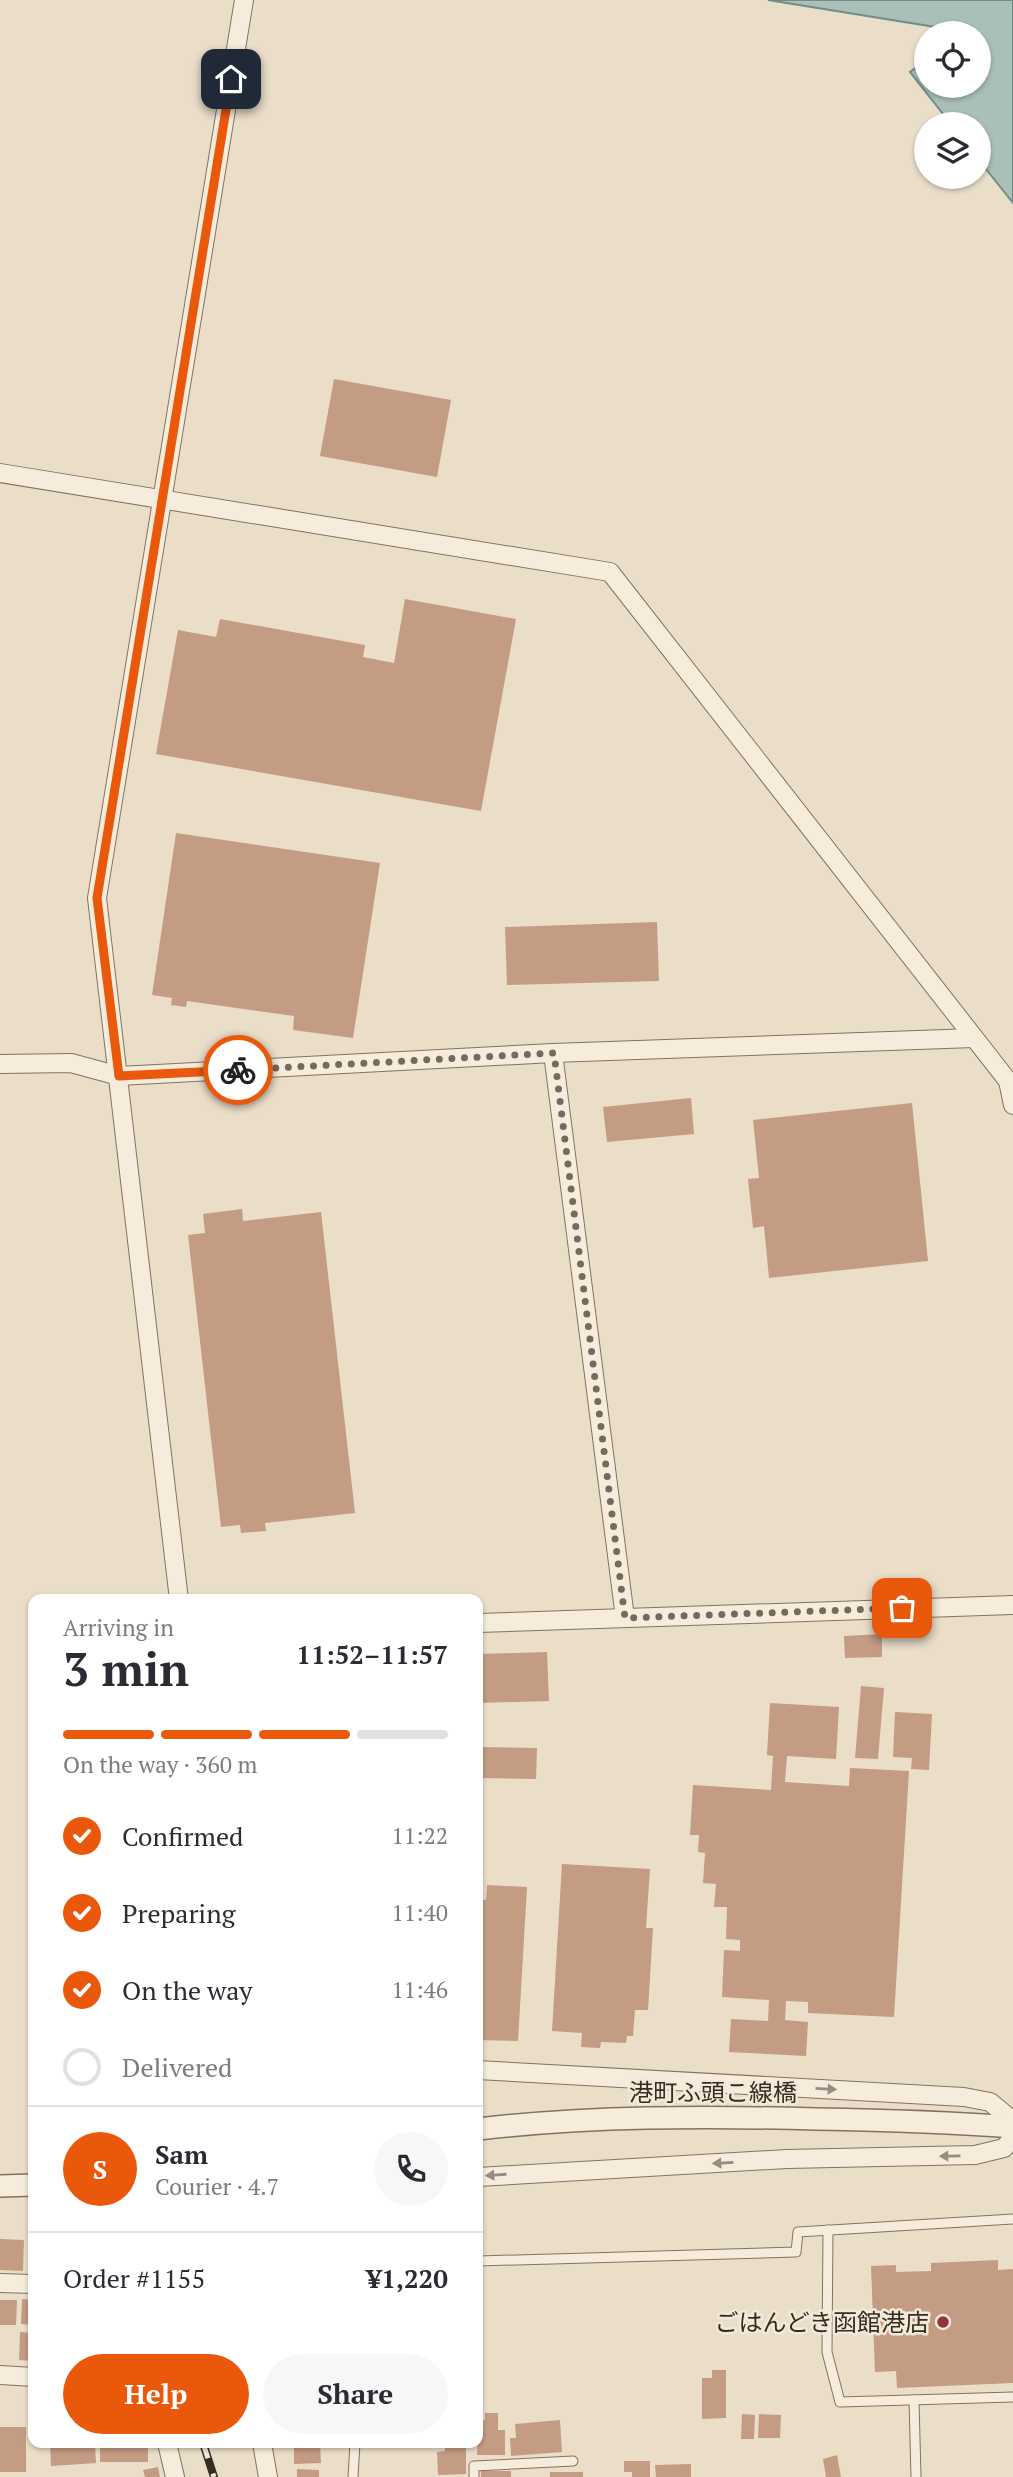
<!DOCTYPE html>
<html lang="en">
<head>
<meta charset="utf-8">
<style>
  body { margin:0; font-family:"PT Serif","Noto Sans JP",serif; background:#f7f7f7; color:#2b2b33; height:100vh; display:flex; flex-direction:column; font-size:26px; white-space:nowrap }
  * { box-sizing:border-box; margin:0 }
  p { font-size:23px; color:#7c7c81 }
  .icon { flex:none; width:38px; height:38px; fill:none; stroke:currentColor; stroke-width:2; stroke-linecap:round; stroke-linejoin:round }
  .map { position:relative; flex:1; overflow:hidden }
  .side { position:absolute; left:28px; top:1594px; width:455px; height:854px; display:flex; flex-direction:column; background:#fff; border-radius:14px; box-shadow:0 2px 5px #0004 }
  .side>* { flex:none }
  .buttons { position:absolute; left:914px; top:21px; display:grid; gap:14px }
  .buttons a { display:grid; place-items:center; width:77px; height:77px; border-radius:50%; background:#fff; box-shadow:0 2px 5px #0004; font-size:35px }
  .pin { position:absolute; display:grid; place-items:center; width:60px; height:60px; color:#fff; margin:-30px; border-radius:14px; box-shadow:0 4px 10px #0006 }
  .courier { position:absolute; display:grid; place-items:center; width:70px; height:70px; margin:-35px; border:5px solid #ea580c; border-radius:50%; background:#fff; color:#222; box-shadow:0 2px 9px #0007 }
  .headline em { font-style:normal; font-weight:800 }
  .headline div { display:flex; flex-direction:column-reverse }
  .headline { display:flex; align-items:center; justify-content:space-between; height:119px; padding:0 35px }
  h1 { font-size:46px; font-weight:800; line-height:52px }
  .bar { display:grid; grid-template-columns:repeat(4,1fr); gap:10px 7px; align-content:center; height:84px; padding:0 35px }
  .bar i { height:9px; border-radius:5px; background:#e1e1e2 }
  .bar .active { background:#ea580c }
  .bar p { grid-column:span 4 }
  .line { display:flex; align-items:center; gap:18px; padding:0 35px; border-top:2px solid #e1e1e2 }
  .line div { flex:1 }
  .round { display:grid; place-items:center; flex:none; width:74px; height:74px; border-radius:37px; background:#f7f7f7 }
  ol { padding:0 35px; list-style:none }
  li { display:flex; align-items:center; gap:21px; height:77px }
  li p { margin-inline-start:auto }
  li .icon { padding:7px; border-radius:50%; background:#ea580c; color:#fff; stroke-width:4 }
  li:last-child { color:#7c7c81 }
  li i { width:38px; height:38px; border:4px solid #e1e1e2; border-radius:50% }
  .cta { display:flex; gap:14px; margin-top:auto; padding:14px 35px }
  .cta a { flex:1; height:80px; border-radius:42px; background:#ea580c; color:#fff; font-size:28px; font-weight:800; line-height:80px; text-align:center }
  .cta a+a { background:#f7f7f7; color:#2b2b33 }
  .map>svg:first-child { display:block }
</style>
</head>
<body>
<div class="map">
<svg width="1013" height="2477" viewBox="0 0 1013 2477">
  <rect width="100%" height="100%" fill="#eadec9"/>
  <path fill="#a9bfb7" stroke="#718d84" stroke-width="2" d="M768,0H1013V203L978,159V124H951L910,72L926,60V86H978V33H941L935,27Z"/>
  <g fill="#c49b83">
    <path d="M334,379L451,400L437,477L320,456Z"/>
    <path d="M405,599L516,619L481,811L156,754L178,630L216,637L220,619L365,645L363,657L394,663Z"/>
    <path d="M176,833L380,863L353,1038L293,1030L294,1016L187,1001L186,1007L171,1005L172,998L152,995Z"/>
    <path d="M657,922L659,981L507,985L505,927Z"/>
    <path d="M691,1098L694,1134L607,1142L603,1107Z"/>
    <path d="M912,1103L928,1261L769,1278L764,1226L753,1228L748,1179L759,1178L753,1120Z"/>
    <path d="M242,1209L243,1221L321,1212L355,1513L265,1523L266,1531L241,1533L240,1525L221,1527L188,1235L205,1233L203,1214Z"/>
    <path d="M882,1634V1657L845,1658L844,1636Z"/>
    <path d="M547,1652L549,1701L478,1703V1654Z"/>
    <path d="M861,1686L884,1688L878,1759L855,1758Z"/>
    <path d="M770,1703L839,1707L836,1759L787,1756L785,1782L849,1786L850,1768L909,1771L894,2017L808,2013V2002L786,2001L785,2020L808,2022L806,2056L729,2052L731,2019L768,2021L769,2000L722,1997L724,1950L740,1951V1940L726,1939L727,1907H714L716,1884L703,1883L705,1853L698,1852L699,1835H690L693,1785L771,1790L773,1756L767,1755Z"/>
    <path d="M895,1712L932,1714L929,1770L911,1769L912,1758L893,1757Z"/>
    <path d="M479,1747L537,1748L536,1779L479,1778Z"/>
    <path d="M562,1864L650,1869L646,1928H653L648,2010H635L633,2036H627L626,2043L601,2042L600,2048L581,2047L582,2033L552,2031Z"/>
    <path d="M487,1885L527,1887L518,2041L478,2040V1899L486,1900Z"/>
    <path d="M0,2239L24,2240L23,2271L0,2270Z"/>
    <path d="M998,2260V2270L1013,2269V2383L897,2388L896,2371L875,2372L871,2266L896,2265V2272L931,2271V2263Z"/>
    <path d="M22,2299L33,2300V2325L21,2324Z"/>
    <path d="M0,2300H17L16,2325H0Z"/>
    <path d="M20,2332L33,2333V2361L19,2360Z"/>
    <path d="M712,2370H726V2418L702,2419V2378H712Z"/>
    <path d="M485,2413H498V2430H505V2455H477L478,2420H485Z"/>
    <path d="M742,2414L755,2415L754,2439H741Z"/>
    <path d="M759,2414L781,2415L780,2438H758Z"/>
    <path d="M560,2420L562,2452L511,2456L510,2438H516L515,2424Z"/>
    <rect x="0" y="2427" width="26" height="45"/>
    <path d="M50,2443H95L96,2463L51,2466Z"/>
    <rect x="100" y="2443" width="48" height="19"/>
    <path d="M294,2443H320L321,2463L294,2464Z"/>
    <path d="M445,2443H466V2474L438,2475L437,2452L445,2451Z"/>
    <path d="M837,2455L841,2477H826L823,2459Z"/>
    <path d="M624,2461H650V2477H632V2472H624Z"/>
    <path d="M691,2464V2477H656L655,2465Z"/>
    <path d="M158,2467L160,2477H145L143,2470Z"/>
    <path d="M297,2469L319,2470V2477H297Z"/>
    <rect x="481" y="2471" width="30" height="6"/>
    <rect x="550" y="2472" width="33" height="5"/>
  </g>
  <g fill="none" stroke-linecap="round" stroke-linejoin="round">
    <defs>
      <g id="service">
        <path d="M828,2230L827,2352L840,2402L1013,2397"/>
        <path d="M478,2261L796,2252L798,2232L1013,2219"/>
        <path d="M914,2400L916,2477"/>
        <path d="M353,2477L355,2443"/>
        <path d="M474,2477V2466L573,2461"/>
      </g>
      <g id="minor">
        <path d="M0,473L610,572L1008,1081L1013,1105"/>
        <path d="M553,1053L625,1618"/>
        <path d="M0,1064L71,1063L119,1076L553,1053L974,1038"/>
        <path d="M179,1600L97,898L244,0"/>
        <path d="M478,1623L1013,1605"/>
        <path d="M478,2070L964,2097L990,2102L1013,2121"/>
        <path d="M478,2177L787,2159L975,2155L1004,2148L1013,2138"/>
        <path d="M0,2283L33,2284"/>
        <path d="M0,2375L33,2377"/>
        <path d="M167,2443L175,2477"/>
        <path d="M262,2443L268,2477"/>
      </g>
      <g id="tertiary">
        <path d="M478,2129C591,2116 703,2116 817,2119C882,2120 948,2122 1013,2127"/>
        <path d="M0,2186L33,2185"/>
      </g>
    </defs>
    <use href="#service" stroke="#857160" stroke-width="11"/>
    <use href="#minor" stroke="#857160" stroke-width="20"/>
    <use href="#tertiary" stroke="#857160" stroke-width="24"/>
    <use href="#service" stroke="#f6ecdc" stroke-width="9"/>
    <use href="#minor" stroke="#f6ecdc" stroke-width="18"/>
    <use href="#tertiary" stroke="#f6ecdc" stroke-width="21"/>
    <defs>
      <path id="rail" d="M203,2443L214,2477"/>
    </defs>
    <use href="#rail" stroke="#372b22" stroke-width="8"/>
    <use href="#rail" stroke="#f2e9d8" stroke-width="5" stroke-dasharray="16" stroke-linecap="butt"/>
  </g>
  <defs><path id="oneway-solid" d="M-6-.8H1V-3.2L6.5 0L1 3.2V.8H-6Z" transform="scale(1.75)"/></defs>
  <g fill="#968c7f">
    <use href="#oneway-solid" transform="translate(826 2089) rotate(3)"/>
    <use href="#oneway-solid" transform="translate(950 2156) rotate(179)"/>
    <use href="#oneway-solid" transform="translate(723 2163) rotate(177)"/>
    <use href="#oneway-solid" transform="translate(496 2175) rotate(176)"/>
  </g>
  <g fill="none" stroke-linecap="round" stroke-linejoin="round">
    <path stroke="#766a5c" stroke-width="7" stroke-dasharray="0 12.6" d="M238,1070L554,1053L625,1618L902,1608"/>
    <path stroke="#ea580c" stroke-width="9" d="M231,79L97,898L119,1076L238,1070"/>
  </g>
  <circle fill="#8d363b" stroke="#f2e9d8" stroke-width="2.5" cx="943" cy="2322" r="7"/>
  <g text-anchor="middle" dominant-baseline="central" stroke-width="5" stroke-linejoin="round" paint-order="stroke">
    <g font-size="24" fill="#372b22" stroke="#f2e9d8">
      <text x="713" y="2092">港町ふ頭こ線橋</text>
    </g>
    <g font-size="24" fill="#372b22" stroke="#f2e9d8" text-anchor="end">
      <text x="929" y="2322">ごはんどき函館港店</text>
    </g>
  </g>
</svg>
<div class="buttons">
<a><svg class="icon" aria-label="locate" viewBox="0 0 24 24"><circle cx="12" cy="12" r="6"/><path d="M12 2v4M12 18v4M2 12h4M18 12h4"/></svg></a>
<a><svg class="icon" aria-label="layers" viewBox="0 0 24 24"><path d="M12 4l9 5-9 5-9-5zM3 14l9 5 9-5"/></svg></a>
</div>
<div class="pin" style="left:902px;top:1608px;background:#ea580c"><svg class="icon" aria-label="bag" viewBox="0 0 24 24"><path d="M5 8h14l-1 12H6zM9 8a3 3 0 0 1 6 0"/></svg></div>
<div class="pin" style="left:231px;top:79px;background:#1f2937"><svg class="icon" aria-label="home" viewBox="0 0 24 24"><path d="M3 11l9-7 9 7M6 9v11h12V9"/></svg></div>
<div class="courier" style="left:238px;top:1070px"><svg class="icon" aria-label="bike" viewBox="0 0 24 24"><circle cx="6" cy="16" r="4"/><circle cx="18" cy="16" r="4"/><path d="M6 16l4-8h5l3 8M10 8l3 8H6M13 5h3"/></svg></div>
<section class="side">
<div class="headline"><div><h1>3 min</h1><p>Arriving in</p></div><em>11:52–11:57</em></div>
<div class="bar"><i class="active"></i><i class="active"></i><i class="active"></i><i></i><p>On the way · 360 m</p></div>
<ol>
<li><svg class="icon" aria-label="check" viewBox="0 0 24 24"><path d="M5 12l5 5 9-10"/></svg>Confirmed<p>11:22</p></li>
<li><svg class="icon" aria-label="check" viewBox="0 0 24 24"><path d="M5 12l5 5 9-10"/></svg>Preparing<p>11:40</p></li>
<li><svg class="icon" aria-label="check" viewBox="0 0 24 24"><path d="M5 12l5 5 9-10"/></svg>On the way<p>11:46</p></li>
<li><i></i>Delivered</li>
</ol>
<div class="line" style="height:126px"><b class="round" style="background:#ea580c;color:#fff">S</b><div><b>Sam</b><p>Courier · 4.7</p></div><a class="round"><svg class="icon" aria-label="phone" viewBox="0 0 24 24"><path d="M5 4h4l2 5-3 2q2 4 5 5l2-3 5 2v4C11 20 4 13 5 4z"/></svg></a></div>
<div class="line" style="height:91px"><div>Order #1155</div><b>¥1,220</b></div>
<div class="cta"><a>Help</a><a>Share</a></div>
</section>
</div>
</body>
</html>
